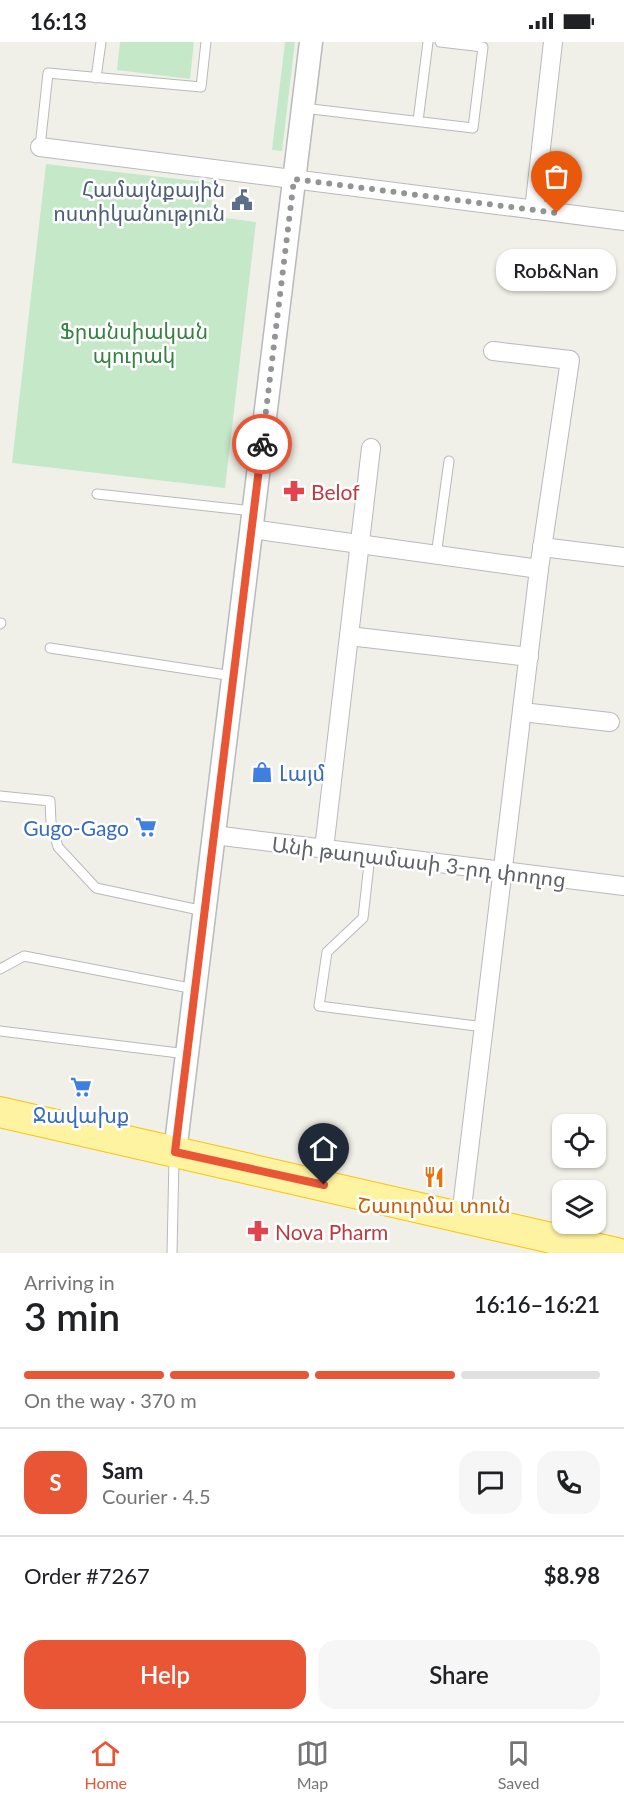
<!DOCTYPE html>
<html lang="en">
<head>
<meta charset="utf-8">
<style>
  body { margin:0; font-family:Lato,"Noto Sans Armenian",sans-serif; background:#f6f6f6; color:#202124; height:100vh; display:flex; flex-direction:column; font-size:22px; white-space:nowrap }
  * { box-sizing:border-box; margin:0 }
  p { font-size:20px; color:#757577 }
  .icon { flex:none; width:33px; height:33px; fill:none; stroke:currentColor; stroke-width:2; stroke-linecap:round; stroke-linejoin:round }
  .map { position:relative; height:1211px; overflow:hidden }
  .panel { display:flex; flex-direction:column; background:#fff; flex:1 }
  .panel>* { flex:none }
  .tools { position:absolute; left:552px; top:1072px; display:grid; gap:12px }
  .tools a { display:grid; place-items:center; width:54px; height:54px; border-radius:12px; background:#fff; box-shadow:0 2px 4px #0004; font-size:30px }
  .pin { position:absolute; display:grid; place-items:center; width:51px; height:51px; color:#fff; margin:-62px -26px; border-radius:50% 50% 50% 0; rotate:-45deg; box-shadow:0 0 6px #0007 }
  .pin .icon { rotate:45deg }
  .courier { position:absolute; display:grid; place-items:center; width:60px; height:60px; margin:-30px; border:4px solid #e95635; border-radius:50%; background:#fff; color:#222; box-shadow:0 2px 8px #0007 }
  .bubble { position:absolute; height:42px; border-radius:18px; background:#fff; box-shadow:0 2px 4px #0004; font-size:20px; font-weight:600; line-height:42px; text-align:center }
  .overview em { font-style:normal; font-weight:600 }
  .overview div { display:flex; flex-direction:column-reverse }
  .overview { display:flex; align-items:center; justify-content:space-between; height:102px; padding:0 24px }
  h1 { font-size:39px; font-weight:600; line-height:45px }
  .bar { display:grid; grid-template-columns:repeat(4,1fr); gap:9px 6px; align-content:center; height:72px; padding:0 24px }
  .bar i { height:8px; border-radius:4px; background:#e0e0e0 }
  .bar .selected { background:#e95635 }
  .bar p { grid-column:span 4 }
  .line { display:flex; align-items:center; gap:15px; padding:0 24px; border-top:2px solid #e0e0e0 }
  .line div { flex:1 }
  .round { display:grid; place-items:center; flex:none; width:63px; height:63px; border-radius:18px; background:#f6f6f6 }
  .button { display:flex; gap:12px; margin-top:auto; padding:12px 24px }
  .button a { flex:1; height:69px; border-radius:18px; background:#e95635; color:#fff; font-size:24px; font-weight:600; line-height:69px; text-align:center }
  .button a+a { background:#f6f6f6; color:#202124 }
  .status { display:flex; justify-content:space-between; align-items:center; height:42px; padding:0 30px; background:#fff; direction:ltr }
  .status svg { height:16px; fill:currentColor }
  .dock { display:flex; justify-content:space-around; align-items:center; height:84px; border-top:2px solid #e0e0e0; background:#fff; font-size:16px; color:#757577 }
  .dock a { display:grid; justify-items:center; gap:3px }
  .dock .selected { color:#e95635 }
  .map>svg:first-child { display:block }
</style>
</head>
<body>
<div class="status"><b>16:13</b><svg viewBox="0 0 49 12"><path d="M0 12V9h3v3zM5 12V6h3v6zM10 12V3h3v9zM15 12V0h3v12zM26 1h20v11H26zM47 4h2v5h-2z"/></svg></div>
<div class="map">
<svg width="624" height="1211" viewBox="0 0 624 1211">
  <rect width="100%" height="100%" fill="#f1f0e8"/>
  <g fill="#c5e8c9">
    <path d="M120,0H194L190,37L117,28Z"/>
    <path d="M285,0H295L282,109L272,108Z"/>
    <path d="M46,122L214,141L210,174L256,180L225,446L12,421Z"/>
  </g>
  <g fill="none" stroke-linecap="round" stroke-linejoin="round">
    <defs>
      <g id="service">
        <path d="M96,36L101,0"/>
        <path d="M303,66L473,86L483,5L440,0"/>
        <path d="M418,79L428,0"/>
        <path d="M40,105L48,31L201,45L206,0"/>
        <path d="M97,452L253,469"/>
        <path d="M436,514L449,419"/>
        <path d="M0,582L1,581"/>
        <path d="M50,606L233,634"/>
        <path d="M0,754L50,759L51,780L58,805L96,846L204,869"/>
        <path d="M370,813L363,876L327,910L319,964L484,985"/>
        <path d="M0,927L24,914L195,947"/>
        <path d="M0,989L187,1012"/>
        <path d="M172,1211L174,1115"/>
      </g>
      <g id="minor">
        <path d="M40,105L624,179"/>
        <path d="M534,168L553,0"/>
        <path d="M251,487L539,527"/>
        <path d="M542,505L624,515"/>
        <path d="M349,594L529,615"/>
        <path d="M522,670L610,680"/>
        <path d="M214,793L624,844"/>
        <path d="M324,807L371,406"/>
        <path d="M461,1174L539,527L570,318L493,309"/>
      </g>
      <path id="tertiary" d="M175,1110L311,0"/>
      <path id="trunk" d="M0,1070L617,1211"/>
    </defs>
    <use href="#service" stroke="#b8b9be" stroke-width="11"/>
    <use href="#minor" stroke="#b8b9be" stroke-width="20"/>
    <use href="#tertiary" stroke="#b8b9be" stroke-width="25"/>
    <use href="#trunk" stroke="#f8c401" stroke-width="32"/>
    <use href="#service" stroke="#fff" stroke-width="9"/>
    <use href="#minor" stroke="#fff" stroke-width="18"/>
    <use href="#tertiary" stroke="#fff" stroke-width="22"/>
    <use href="#trunk" stroke="#fef3a1" stroke-width="30"/>
  </g>
  <g fill="none" stroke-linecap="round" stroke-linejoin="round">
    <path stroke="#929495" stroke-width="6" stroke-dasharray="0 10.8" d="M262,402L294,137L557,171"/>
    <path stroke="#e95635" stroke-width="8" d="M262,402L175,1110L324,1143"/>
  </g>
  <defs>
    <symbol id="civic-bare" viewBox="-9 -9 18 18"><path d="M-.6-6.5H3V-4.5H.6V-3L4-1V1h2V6H-6V1h2V-1L-.6-3ZM-1.2 2.5V6h2.4V2.5Z" fill="#5c6f8a" stroke="#fff" stroke-width="2.5" paint-order="stroke"/></symbol>
    <symbol id="pharmacy-bare" viewBox="-9 -9 18 18"><path d="M-2-6h4v4h4v4h-4v4h-4v-4h-4v-4h4Z" fill="#e0444e" stroke="#fff" stroke-width="2.5" paint-order="stroke"/></symbol>
    <symbol id="shop-bare" viewBox="-9 -9 18 18"><path d="M-5-2.5h2.3a2.7 3.5 0 0 1 5.4 0H5L5.5 6h-11ZM-1.5-2.5h3a1.5 2.3 0 0 0-3 0Z" fill="#3f7fe0" stroke="#fff" stroke-width="2.5" paint-order="stroke"/></symbol>
    <symbol id="supermarket-bare" viewBox="-9 -9 18 18"><path d="M-6-5.5h2.5l.6 2H6L4.5 2H-2.5L-4.4-4H-6ZM-1.5 3.2a1.3 1.3 0 1 0 .1 0ZM3 3.2a1.3 1.3 0 1 0 .1 0Z" fill="#3f7fe0" stroke="#fff" stroke-width="2.5" paint-order="stroke"/></symbol>
    <symbol id="restaurant-bare" viewBox="-9 -9 18 18"><path d="M-5-6h1v4h1v-4h1v4h1v-4h1v5L-1.5 .5V6h-2V.5L-5-1ZM5-6V6H3V1.5H1.5Q1.5-4 5-6Z" fill="#e8710a" stroke="#fff" stroke-width="2.5" paint-order="stroke"/></symbol>
  </defs>
  <g fill-rule="evenodd">
    <use href="#civic-bare" x="227" y="143" width="30" height="30"/>
    <use href="#pharmacy-bare" x="279" y="434" width="30" height="30"/>
    <use href="#shop-bare" x="247" y="715" width="30" height="30"/>
    <use href="#supermarket-bare" x="131" y="770" width="30" height="30"/>
    <use href="#supermarket-bare" x="66" y="1030" width="30" height="30"/>
    <use href="#restaurant-bare" x="419" y="1120" width="30" height="30"/>
    <use href="#pharmacy-bare" x="243" y="1174" width="30" height="30"/>
  </g>
  <g text-anchor="middle" dominant-baseline="central" stroke-width="5" stroke-linejoin="round" paint-order="stroke">
    <g font-size="21" fill="#4e5e75" stroke="#fff" text-anchor="end">
      <text x="225" y="146">Համայնքային<tspan x="225" dy="24">ոստիկանություն</tspan></text>
    </g>
    <g font-size="21" fill="#348240" stroke="#fff">
      <text x="134" y="288">Ֆրանսիական<tspan x="134" dy="24">պուրակ</tspan></text>
    </g>
    <g font-size="21" fill="#be3a42" stroke="#fff" text-anchor="start">
      <text x="311" y="449">Belof</text>
      <text x="275" y="1189">Nova Pharm</text>
    </g>
    <g font-size="21" fill="#366cbe" stroke="#fff" text-anchor="start">
      <text x="279" y="730">Լայմ</text>
      <text x="129" y="785" text-anchor="end">Gugo-Gago</text>
      <text x="81" y="1072" text-anchor="middle">Ջավախք</text>
    </g>
    <g font-size="21" fill="#5f6268" stroke="#fff">
      <text transform="translate(419 819) rotate(7)">Անի թաղամասի 3-րդ փողոց</text>
    </g>
    <g font-size="21" fill="#c56008" stroke="#fff">
      <text x="434" y="1162">Շաուրմա տուն</text>
    </g>
  </g>
</svg>
<div class="tools">
<a><svg class="icon" aria-label="locate" viewBox="0 0 24 24"><circle cx="12" cy="12" r="6"/><path d="M12 2v4M12 18v4M2 12h4M18 12h4"/></svg></a>
<a><svg class="icon" aria-label="layers" viewBox="0 0 24 24"><path d="M12 4l9 5-9 5-9-5zM3 14l9 5 9-5"/></svg></a>
</div>
<div class="pin" style="left:557px;top:171px;background:#ea580c"><svg class="icon" aria-label="bag" viewBox="0 0 24 24"><path d="M5 8h14l-1 12H6zM9 8a3 3 0 0 1 6 0"/></svg></div>
<div class="pin" style="left:324px;top:1143px;background:#1f2937"><svg class="icon" aria-label="home" viewBox="0 0 24 24"><path d="M3 11l9-7 9 7M6 9v11h12V9"/></svg></div>
<div class="courier" style="left:262px;top:402px"><svg class="icon" aria-label="bike" viewBox="0 0 24 24"><circle cx="6" cy="16" r="4"/><circle cx="18" cy="16" r="4"/><path d="M6 16l4-8h5l3 8M10 8l3 8H6M13 5h3"/></svg></div>
<div class="bubble" style="left:496px;top:207px;width:120px">Rob&amp;Nan</div>
</div>
<section class="panel">
<div class="overview"><div><h1>3 min</h1><p>Arriving in</p></div><em>16:16–16:21</em></div>
<div class="bar"><i class="selected"></i><i class="selected"></i><i class="selected"></i><i></i><p>On the way · 370 m</p></div>
<div class="line" style="height:108px"><b class="round" style="background:#e95635;color:#fff">S</b><div><b>Sam</b><p>Courier · 4.5</p></div><a class="round"><svg class="icon" aria-label="chat" viewBox="0 0 24 24"><path d="M4 5h16v11H9l-5 4z"/></svg></a><a class="round"><svg class="icon" aria-label="phone" viewBox="0 0 24 24"><path d="M5 4h4l2 5-3 2q2 4 5 5l2-3 5 2v4C11 20 4 13 5 4z"/></svg></a></div>
<div class="line" style="height:78px"><div>Order #7267</div><b>$8.98</b></div>
<div class="button"><a>Help</a><a>Share</a></div>
</section>
<nav class="dock">
<a class="selected"><svg class="icon" aria-label="home" viewBox="0 0 24 24"><path d="M3 11l9-7 9 7M6 9v11h12V9"/></svg>Home</a>
<a><svg class="icon" aria-label="map" viewBox="0 0 24 24"><path d="M3 6l6-2 6 2 6-2v14l-6 2-6-2-6 2zM9 4v14M15 6v14"/></svg>Map</a>
<a><svg class="icon" aria-label="saved" viewBox="0 0 24 24"><path d="M7 4h10v16l-5-4-5 4z"/></svg>Saved</a>
</nav>
</body>
</html>
